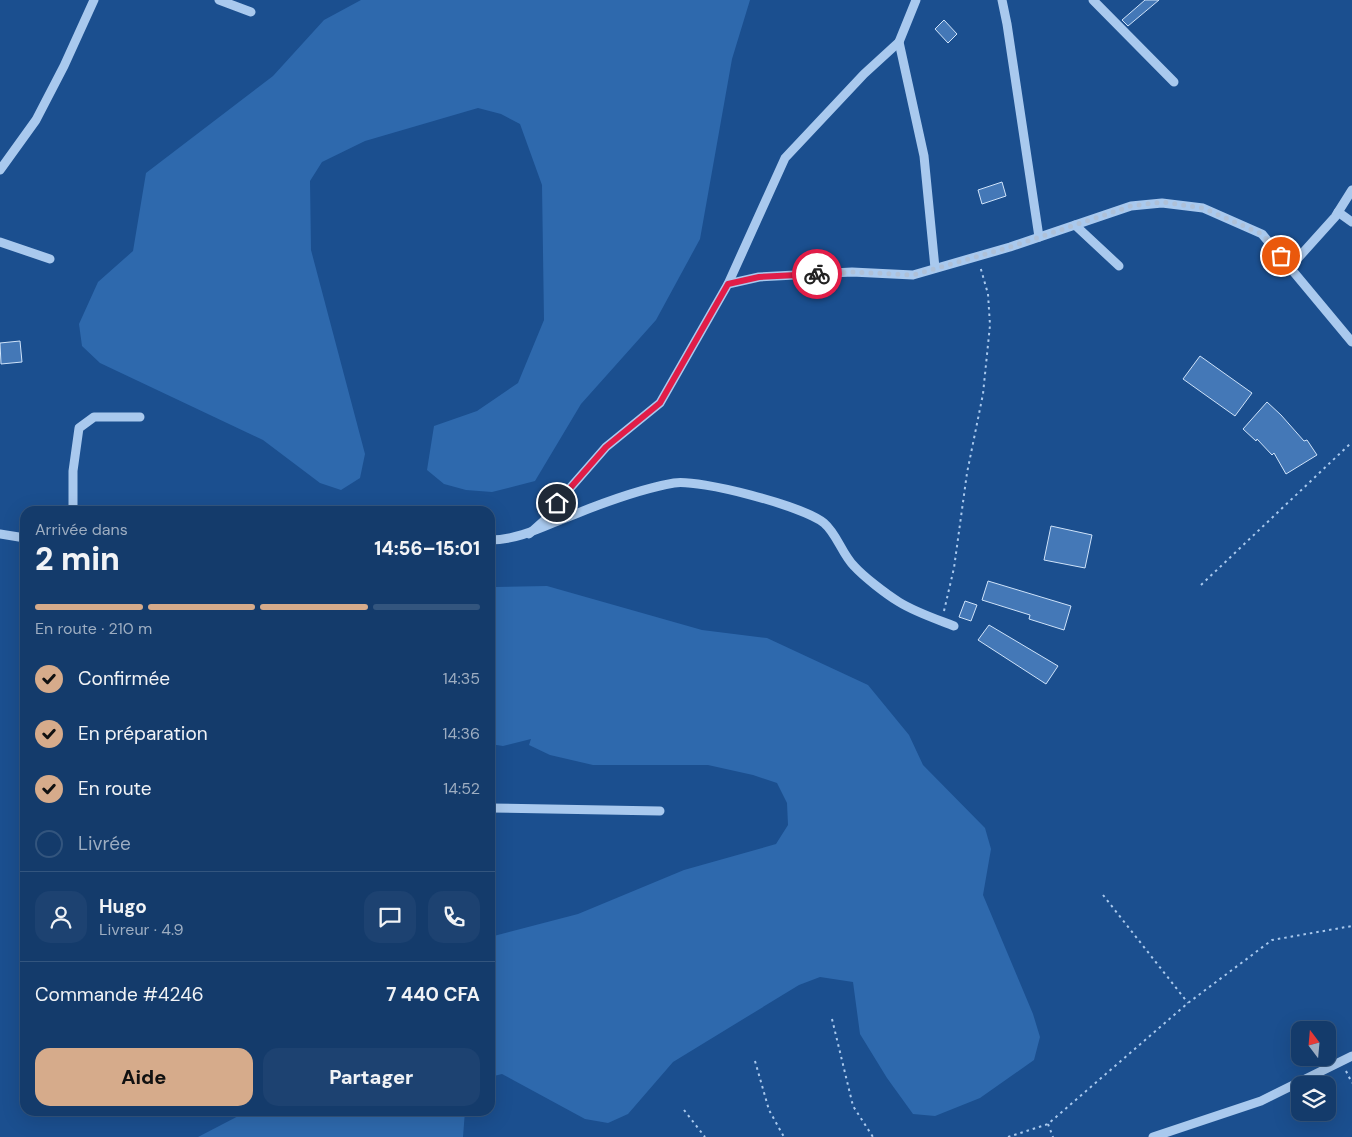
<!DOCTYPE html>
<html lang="fr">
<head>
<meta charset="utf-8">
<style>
  body { margin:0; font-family:"DM Sans",sans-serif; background:#1d4271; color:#f1f3f6; height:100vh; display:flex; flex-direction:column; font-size:19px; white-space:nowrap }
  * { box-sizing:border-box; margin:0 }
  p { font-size:16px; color:#9dadc1 }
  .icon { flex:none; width:28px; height:28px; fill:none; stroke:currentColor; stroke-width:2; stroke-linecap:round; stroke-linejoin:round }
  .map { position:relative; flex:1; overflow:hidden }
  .details { position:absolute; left:20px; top:506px; width:475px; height:610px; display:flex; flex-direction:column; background:#143b6b; border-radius:15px; box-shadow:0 5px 20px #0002,0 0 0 1px #33557e }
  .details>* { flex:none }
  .needle { width:32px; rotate:344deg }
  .controls { position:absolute; left:1291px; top:1021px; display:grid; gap:10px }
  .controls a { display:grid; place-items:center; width:45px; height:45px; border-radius:10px; background:#143b6b; box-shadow:0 5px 20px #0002,0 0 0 1px #33557e; font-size:25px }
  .pin { position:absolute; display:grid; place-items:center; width:42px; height:42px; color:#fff; margin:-21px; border:2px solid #fff; border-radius:50%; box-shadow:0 1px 5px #0007 }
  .courier { position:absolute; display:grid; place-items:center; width:50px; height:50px; margin:-25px; border:4px solid #e11d48; border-radius:50%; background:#fff; color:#222; box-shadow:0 1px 6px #0007 }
  .headline em { font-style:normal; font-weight:800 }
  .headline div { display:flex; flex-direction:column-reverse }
  .headline { display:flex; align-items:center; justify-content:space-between; height:85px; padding:0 15px }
  h1 { font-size:32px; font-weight:800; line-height:38px }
  .bar { display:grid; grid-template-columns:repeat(4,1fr); gap:8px 5px; align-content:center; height:60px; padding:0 15px }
  .bar i { height:6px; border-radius:4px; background:#33557e }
  .bar .selected { background:#d6ab8b }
  .bar p { grid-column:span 4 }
  .line { display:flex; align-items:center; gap:12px; padding:0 15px; border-top:1px solid #33557e }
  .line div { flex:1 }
  .round { display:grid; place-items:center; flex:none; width:52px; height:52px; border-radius:15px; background:#1d4271 }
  ol { padding:0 15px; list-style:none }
  li { display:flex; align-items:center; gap:15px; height:55px }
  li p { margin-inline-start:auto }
  li .icon { padding:5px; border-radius:50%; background:#d6ab8b; color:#111; stroke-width:4 }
  li:last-child { color:#9dadc1 }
  li i { width:28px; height:28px; border:2px solid #33557e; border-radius:50% }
  .cta { display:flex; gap:10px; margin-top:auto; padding:10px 15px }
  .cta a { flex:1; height:58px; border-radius:15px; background:#d6ab8b; color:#111; font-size:20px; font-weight:800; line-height:58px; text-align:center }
  .cta a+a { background:#1d4271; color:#f1f3f6 }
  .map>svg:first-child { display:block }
</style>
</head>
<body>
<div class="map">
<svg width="1352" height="1137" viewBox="0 0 1352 1137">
  <rect width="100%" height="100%" fill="#1b4f8f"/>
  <g fill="#2e69ad">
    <path d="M361,0H750L732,59L700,239L656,320L581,404L535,481L492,492L466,490L444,484L427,470L434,426L477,411L518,383L544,320L542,185L520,124L501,114L478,108L365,141L322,162L310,181L311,250L365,454L360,478L341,490L320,483L263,440L100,363L82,346L79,324L98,282L133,251L146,173L273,76L324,20Z"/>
    <path d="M547,586L702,630L767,638L868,685L909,735L923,765L985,828L991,849L983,895L1033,1014L1040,1037L1034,1060L980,1098L935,1116L913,1114L887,1078L860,1034L853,982L820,977L799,985L673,1062L628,1114L608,1123L585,1119L502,1074L490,1077V937L578,914L684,870L776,844L788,825L787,803L777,783L753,775L708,765H593L550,755L529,745L531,739L503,746L490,744V589L495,587Z"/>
    <path d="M248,1111H465L463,1137H198Z"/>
  </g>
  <g fill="#4478b7" stroke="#cfe3fa">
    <path d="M1145,0H1159L1128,26L1122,20Z"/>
    <path d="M944,20L957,34L948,43L935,29Z"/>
    <path d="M1002,182L1006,196L982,204L978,190Z"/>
    <path d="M20,341L22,362L1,364L0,343Z"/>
    <path d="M1200,356L1252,393L1235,416L1183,379Z"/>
    <path d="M1267,402L1281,415L1304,441L1307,440L1317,455L1286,474L1274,453L1272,455L1257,439L1256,441L1243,429Z"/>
    <path d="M1051,526L1092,535L1085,568L1044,560Z"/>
    <path d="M988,581L1071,606L1064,630L1029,619L1030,615L982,600Z"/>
    <path d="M965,601L977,605L971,621L959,617Z"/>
    <path d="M989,625L1058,666L1046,684L978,640Z"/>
  </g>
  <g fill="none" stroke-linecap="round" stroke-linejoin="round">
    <g stroke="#a9c9ee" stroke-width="2" stroke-dasharray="2.5 4" stroke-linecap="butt">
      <path d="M1201,585L1352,442"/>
      <path d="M944,611L954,568L967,473L983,394L990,325L988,294L980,266"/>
      <path d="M1103,895L1188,1003"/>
      <path d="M832,1019L853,1106L873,1137"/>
      <path d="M755,1061L769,1110L784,1137"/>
      <path d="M1346,1071L1352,1083"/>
      <path d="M684,1110L705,1137"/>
      <path d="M1048,1124L1053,1137"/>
      <path d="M1008,1137L1048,1124L1188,1003L1272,940L1352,926"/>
    </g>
    <g stroke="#a9c9ee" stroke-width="9">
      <path d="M219,0L251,12"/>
      <path d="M1002,0L1007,24L1039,237"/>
      <path d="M1093,0L1174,82"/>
      <path d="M899,42L924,156L935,268"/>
      <path d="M0,170L36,120L64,66L94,0"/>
      <path d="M1338,212L1352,222"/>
      <path d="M1075,225L1119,266"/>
      <path d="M0,242L50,259"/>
      <path d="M1290,267L1335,217L1352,190"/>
      <path d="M728,284L785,158L864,74L899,42L916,0"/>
      <path d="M73,511V471L79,428L94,417H140"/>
      <path d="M0,534L25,538"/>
      <path d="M529,534L548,517L557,503L606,447L660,403L728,284L759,277L852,272L913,275L1010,247L1131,206L1162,203L1203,208L1262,234L1352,342"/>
      <path d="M490,540C520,540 546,525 573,515C605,502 640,489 674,483C700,479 803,506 824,523C837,534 842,554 854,566C864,577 886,594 899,602C915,612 936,619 954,626"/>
      <path d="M490,808L660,811"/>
      <path d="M1153,1137L1261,1101L1352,1056"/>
    </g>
  </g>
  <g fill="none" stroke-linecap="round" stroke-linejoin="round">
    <path stroke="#afc1d8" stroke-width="5" stroke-dasharray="0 9" d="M817,274L852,272L913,275L1010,247L1131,206L1162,202L1203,208L1262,234L1281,256"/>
    <path stroke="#e11d48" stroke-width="6" d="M557,503L606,447L660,403L728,284L759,277L817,274"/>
  </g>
</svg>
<div class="controls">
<a><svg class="needle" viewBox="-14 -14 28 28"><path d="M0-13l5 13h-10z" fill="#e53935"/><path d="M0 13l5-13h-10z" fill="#9dadc1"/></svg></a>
<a><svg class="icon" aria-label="layers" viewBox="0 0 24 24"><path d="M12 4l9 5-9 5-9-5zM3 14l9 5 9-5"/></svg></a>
</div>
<div class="pin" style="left:1281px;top:256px;background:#ea580c"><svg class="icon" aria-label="bag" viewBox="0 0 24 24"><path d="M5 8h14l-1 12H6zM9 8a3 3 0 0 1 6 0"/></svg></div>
<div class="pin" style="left:557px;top:503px;background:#1f2937"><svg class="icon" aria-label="home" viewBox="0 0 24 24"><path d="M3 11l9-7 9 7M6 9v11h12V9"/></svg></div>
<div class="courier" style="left:817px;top:274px"><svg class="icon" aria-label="bike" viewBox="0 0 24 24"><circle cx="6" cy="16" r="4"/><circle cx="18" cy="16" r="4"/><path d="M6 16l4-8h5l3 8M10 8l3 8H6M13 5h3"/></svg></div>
<section class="details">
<div class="headline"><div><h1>2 min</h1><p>Arrivée dans</p></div><em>14:56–15:01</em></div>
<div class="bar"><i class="selected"></i><i class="selected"></i><i class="selected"></i><i></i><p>En route · 210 m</p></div>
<ol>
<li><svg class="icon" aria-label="check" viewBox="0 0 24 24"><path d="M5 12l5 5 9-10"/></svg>Confirmée<p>14:35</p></li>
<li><svg class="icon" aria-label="check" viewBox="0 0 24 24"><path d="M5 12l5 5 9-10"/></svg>En préparation<p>14:36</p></li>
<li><svg class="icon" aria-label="check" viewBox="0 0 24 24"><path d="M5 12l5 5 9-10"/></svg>En route<p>14:52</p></li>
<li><i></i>Livrée</li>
</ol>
<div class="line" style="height:90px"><a class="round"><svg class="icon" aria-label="person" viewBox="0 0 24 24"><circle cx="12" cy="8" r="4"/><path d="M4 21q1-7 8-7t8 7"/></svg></a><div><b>Hugo</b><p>Livreur · 4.9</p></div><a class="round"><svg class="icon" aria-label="chat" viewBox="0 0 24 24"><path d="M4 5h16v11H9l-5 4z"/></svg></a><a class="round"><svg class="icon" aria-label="phone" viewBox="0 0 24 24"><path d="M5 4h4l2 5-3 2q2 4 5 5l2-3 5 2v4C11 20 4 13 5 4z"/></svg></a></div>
<div class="line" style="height:65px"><div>Commande #4246</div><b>7 440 CFA</b></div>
<div class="cta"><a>Aide</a><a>Partager</a></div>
</section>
</div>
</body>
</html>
